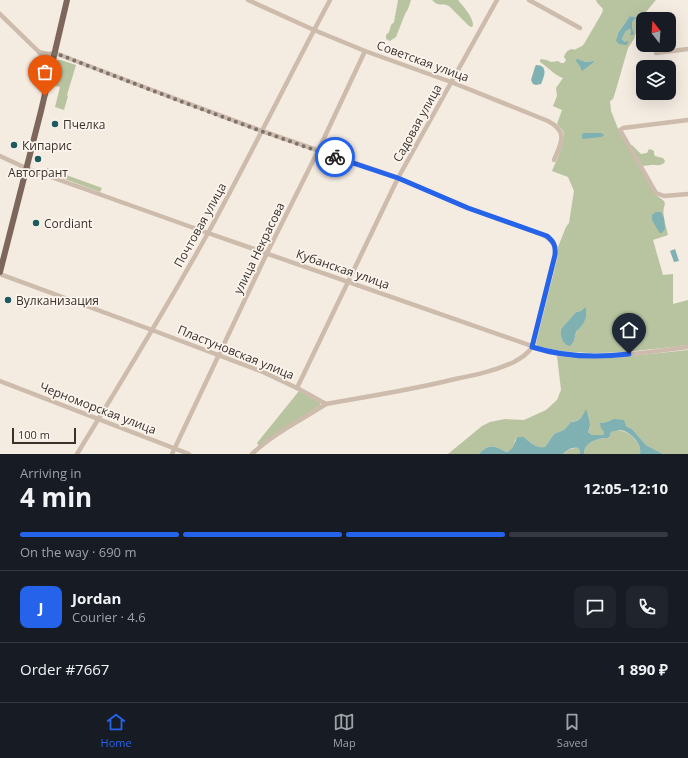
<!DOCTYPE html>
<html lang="en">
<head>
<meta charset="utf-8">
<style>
  body { margin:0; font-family:"Open Sans",sans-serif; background:#20242c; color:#f1f3f6; height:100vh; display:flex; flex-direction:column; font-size:15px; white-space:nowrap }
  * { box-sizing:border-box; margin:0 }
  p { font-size:13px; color:#9ea1a6 }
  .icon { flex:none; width:22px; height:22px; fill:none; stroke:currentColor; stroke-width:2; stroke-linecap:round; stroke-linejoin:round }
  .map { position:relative; height:454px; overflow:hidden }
  .drawer { display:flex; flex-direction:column; background:#171b24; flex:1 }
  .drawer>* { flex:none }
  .needle { width:26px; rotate:343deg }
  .tools { position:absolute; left:636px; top:12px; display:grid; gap:8px }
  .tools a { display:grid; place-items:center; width:40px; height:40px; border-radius:8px; background:#171b24; box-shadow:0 4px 16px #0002; font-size:20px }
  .scale { position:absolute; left:12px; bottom:10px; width:64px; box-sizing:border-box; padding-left:4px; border:2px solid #3b302b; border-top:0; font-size:11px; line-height:14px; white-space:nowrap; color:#3b302b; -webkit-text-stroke:3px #fbf5ee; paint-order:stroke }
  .pin { position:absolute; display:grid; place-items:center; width:34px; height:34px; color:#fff; margin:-41px -17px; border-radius:50% 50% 50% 0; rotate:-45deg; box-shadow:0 0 4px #0007 }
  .pin .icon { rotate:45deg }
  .courier { position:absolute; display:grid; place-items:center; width:40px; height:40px; margin:-20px; border:3px solid #2563eb; border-radius:50%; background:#fff; color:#222; box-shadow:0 1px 5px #0007 }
  .summary em { font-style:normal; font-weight:700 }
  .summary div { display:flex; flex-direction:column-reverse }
  .summary { display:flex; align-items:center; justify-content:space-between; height:68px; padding:0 20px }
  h1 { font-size:26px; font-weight:700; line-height:30px }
  .bar { display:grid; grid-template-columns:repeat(4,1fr); gap:6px 4px; align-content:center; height:48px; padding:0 20px }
  .bar i { height:5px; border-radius:3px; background:#363941 }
  .bar .on { background:#2563eb }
  .bar p { grid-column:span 4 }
  .line { display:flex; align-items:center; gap:10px; padding:0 20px; border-top:1px solid #363941 }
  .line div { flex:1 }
  .round { display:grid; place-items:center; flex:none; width:42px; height:42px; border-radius:8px; background:#20242c }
  .menu { display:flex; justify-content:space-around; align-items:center; height:56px; border-top:1px solid #363941; background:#171b24; font-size:11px; color:#9ea1a6 }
  .menu a { display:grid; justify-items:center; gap:2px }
  .menu .on { color:#2563eb }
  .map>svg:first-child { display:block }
</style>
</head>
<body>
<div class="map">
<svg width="688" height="454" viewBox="0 0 688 454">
  <rect width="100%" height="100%" fill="#f4ebe1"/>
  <g fill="#b8c4a0" fill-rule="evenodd">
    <path d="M398,0H411L408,9L405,14L396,37L390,41L386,39V35L389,32L391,25L394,22Z"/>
    <path d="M432,0H458C463,6 474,18 473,26L471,27L469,26L449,6C441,2 440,8 432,0Z"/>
    <path d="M596,0H656L645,13L639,23L634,39L628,48L615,93L613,99L610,101L611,111L619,131L655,194L664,201L665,204C661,213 666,225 668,235L653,240L663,275L673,274V304L688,300V345C637,351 588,359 537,346L536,343L558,255V247L566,227L569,223L574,191L568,177L552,171C556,161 566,141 563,131C561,128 559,126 557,124L562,110L553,106L557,96L556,88L563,78C554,75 548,67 540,62V60L541,59L547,60L551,62L558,61L561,63H564L566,60L564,57C565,53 568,49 573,49L574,50L582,46L584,44L602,13L603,9C601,6 597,4 596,0ZM630,16H632L635,19L632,22V31L630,34L631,31L630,29L626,31L622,39L625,42H626L618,43L617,37L618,33ZM579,60L586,62L593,61V63L585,68L584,70L581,69L579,65ZM584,308H586C586,320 583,321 577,331C575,334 575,337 574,341L565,344C562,339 560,334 561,329L576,312L581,311Z"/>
    <path d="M58,60H61L76,65L67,95L68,96L64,110L55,107L60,87L51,85Z"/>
    <path d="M632,145L641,154L647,153L649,149L652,150L654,151V154L655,156L663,158L665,161L664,163C659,167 656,164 651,165C648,165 646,166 642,166L630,146Z"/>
    <path d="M47,168L102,188L100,192L46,172Z"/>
    <path d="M688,350V454H663L646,445L632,429L613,419L607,422L601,423L604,432L603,435H592L588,432L590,428L589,416L585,412C582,419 578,421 571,422L564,430L554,434L545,447C535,448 531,443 524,437L515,440C514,447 513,451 506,452C495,446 489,443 479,454H448L482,426L490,422L505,419L524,420L546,410L557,400L561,390L557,356L576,358H612Z"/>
    <path d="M299,391L320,403V405L259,446L257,443Z"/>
    <path d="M615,430C617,430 620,430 622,431C631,433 642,444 640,453L639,454H584C584,442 598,438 608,438L610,436L611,432Z"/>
    <path d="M575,448H578L580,451V454H563L568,450Z"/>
  </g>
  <g fill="#7fb0b2">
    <path d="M630,16L635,17L636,18L632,22V29L634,33L633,35H630L631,31L630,29L626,31L622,39L625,42L628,41V43L626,45L619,44L616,41L618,33Z"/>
    <path d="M577,59L586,62L593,61L594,62L593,63L582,71L579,65L576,61V60Z"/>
    <path d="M536,65C549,65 544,77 541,84L536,85L533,84L531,80L535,67Z"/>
    <path d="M585,133H601L604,135L603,136L601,137L583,139L582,138V134Z"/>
    <path d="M656,212H661L664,218L665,229L662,233H660L659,232L652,220V215Z"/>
    <path d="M675,249L679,261L674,262L670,251Z"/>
    <path d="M584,308H586V317L583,324L576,332L574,341L570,346C562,345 560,335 561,329L576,312L581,311Z"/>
    <path d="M586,409C589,417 592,425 588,432L592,435H603L604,432L601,428L600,423L607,422L613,419L624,420L626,426L632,429L646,445L663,454H639L640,453C642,443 630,432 621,430C617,430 614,431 611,432L610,436L608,438C598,438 584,442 584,454H580V451L578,448C572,447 567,450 563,454H479C489,443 495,446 506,452C515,450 513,443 518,437H524C531,443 535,448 545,447L554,434L564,430L571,422C581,421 582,417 586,409Z"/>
  </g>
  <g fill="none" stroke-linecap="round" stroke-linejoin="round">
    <g stroke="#cdbbac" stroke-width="4.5">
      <path d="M248,0L314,30L365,51L451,82L548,121C569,132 561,143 554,160"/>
      <path d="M529,0L580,28"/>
      <path d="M0,14L39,52L45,61L48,78"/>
      <path d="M656,53L688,49"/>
      <path d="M688,120L623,128L620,130L656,193L664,196L688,194"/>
      <path d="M0,156L26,168L208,233L546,351C593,362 641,353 688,347"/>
      <path d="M0,274L152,330L263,372L299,389L326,404C369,396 412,390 455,379C475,375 495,371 514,362C521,358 528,354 532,347L555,255C556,244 552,240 543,235L468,208L398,178L262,131L152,90L55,53L48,54L39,52"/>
      <path d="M0,381L189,454"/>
      <path d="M297,388L398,178L497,0"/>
      <path d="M77,454C122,381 166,308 208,233C250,156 289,77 330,0"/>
      <path d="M172,454L267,253L318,151L365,51"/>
      <path d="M252,454C273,434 301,420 326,404"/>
    </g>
    <path stroke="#7d675c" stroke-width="6" d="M0,272L41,111L67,0"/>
  </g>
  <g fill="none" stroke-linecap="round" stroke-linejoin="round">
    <path stroke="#7c716b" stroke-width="4" stroke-dasharray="0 7.2" d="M45,96L55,53C148,89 241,125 335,157"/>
    <path stroke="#2563eb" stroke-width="5" d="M335,157L398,178L468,208L547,236C554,242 556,246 555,255L532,347C564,357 596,358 629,354"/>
  </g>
  <g fill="#1f5a5e" stroke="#fbf5ee" stroke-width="1.5">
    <circle cx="55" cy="124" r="4"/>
    <circle cx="14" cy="145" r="4"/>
    <circle cx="38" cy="159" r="4"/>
    <circle cx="36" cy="223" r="4"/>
    <circle cx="8" cy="300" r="4"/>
  </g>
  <g text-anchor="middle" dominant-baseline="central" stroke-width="3.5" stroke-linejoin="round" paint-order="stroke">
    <g font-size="12" fill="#3b302b" stroke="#fbf5ee">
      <text transform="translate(423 61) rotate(20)">Советская улица</text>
      <text transform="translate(417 123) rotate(-61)">Садовая улица</text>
      <text transform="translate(200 225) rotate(-61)">Почтовая улица</text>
      <text transform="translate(259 248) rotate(-64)">улица Некрасова</text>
      <text transform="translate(343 269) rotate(19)">Кубанская улица</text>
      <text transform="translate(236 352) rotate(22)">Пластуновская улица</text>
      <text transform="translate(98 408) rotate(21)">Черноморская улица</text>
    </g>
    <g font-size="12" fill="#3b302b" stroke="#fbf5ee" text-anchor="start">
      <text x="63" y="124">Пчелка</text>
      <text x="22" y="145">Кипарис</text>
      <text x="38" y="172" text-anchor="middle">Автогрант</text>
      <text x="44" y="223">Cordiant</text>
      <text x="16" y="300">Вулканизация</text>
    </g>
  </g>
</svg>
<div class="tools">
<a><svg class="needle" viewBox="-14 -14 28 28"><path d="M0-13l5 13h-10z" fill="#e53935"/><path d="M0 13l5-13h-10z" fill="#9ea1a6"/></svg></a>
<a><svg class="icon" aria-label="layers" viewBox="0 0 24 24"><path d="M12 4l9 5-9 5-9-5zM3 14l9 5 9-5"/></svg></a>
</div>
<div class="scale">100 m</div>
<div class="pin" style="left:45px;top:96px;background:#ea580c"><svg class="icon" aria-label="bag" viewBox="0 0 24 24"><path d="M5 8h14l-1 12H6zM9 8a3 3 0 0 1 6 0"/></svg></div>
<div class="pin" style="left:629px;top:354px;background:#1f2937"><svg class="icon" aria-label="home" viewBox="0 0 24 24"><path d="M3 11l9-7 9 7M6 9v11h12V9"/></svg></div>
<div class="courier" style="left:335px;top:157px"><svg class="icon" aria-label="bike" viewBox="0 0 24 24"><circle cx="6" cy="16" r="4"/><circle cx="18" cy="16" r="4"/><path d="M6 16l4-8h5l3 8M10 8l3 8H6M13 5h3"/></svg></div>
</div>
<section class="drawer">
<div class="summary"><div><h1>4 min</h1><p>Arriving in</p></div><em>12:05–12:10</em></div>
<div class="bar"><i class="on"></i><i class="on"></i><i class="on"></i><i></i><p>On the way · 690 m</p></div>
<div class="line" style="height:72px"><b class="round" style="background:#2563eb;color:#fff">J</b><div><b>Jordan</b><p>Courier · 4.6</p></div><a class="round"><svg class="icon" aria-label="chat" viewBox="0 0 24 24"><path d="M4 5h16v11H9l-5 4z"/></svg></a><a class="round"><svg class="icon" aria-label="phone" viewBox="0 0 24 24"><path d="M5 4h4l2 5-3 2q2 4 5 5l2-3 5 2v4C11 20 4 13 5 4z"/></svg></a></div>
<div class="line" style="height:52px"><div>Order #7667</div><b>1 890 ₽</b></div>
</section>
<nav class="menu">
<a class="on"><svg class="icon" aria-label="home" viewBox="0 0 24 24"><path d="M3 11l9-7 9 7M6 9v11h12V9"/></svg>Home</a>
<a><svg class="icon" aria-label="map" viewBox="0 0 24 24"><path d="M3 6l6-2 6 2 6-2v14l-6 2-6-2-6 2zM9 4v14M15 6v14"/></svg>Map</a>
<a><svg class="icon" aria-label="saved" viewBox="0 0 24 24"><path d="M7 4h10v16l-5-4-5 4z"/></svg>Saved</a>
</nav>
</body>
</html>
